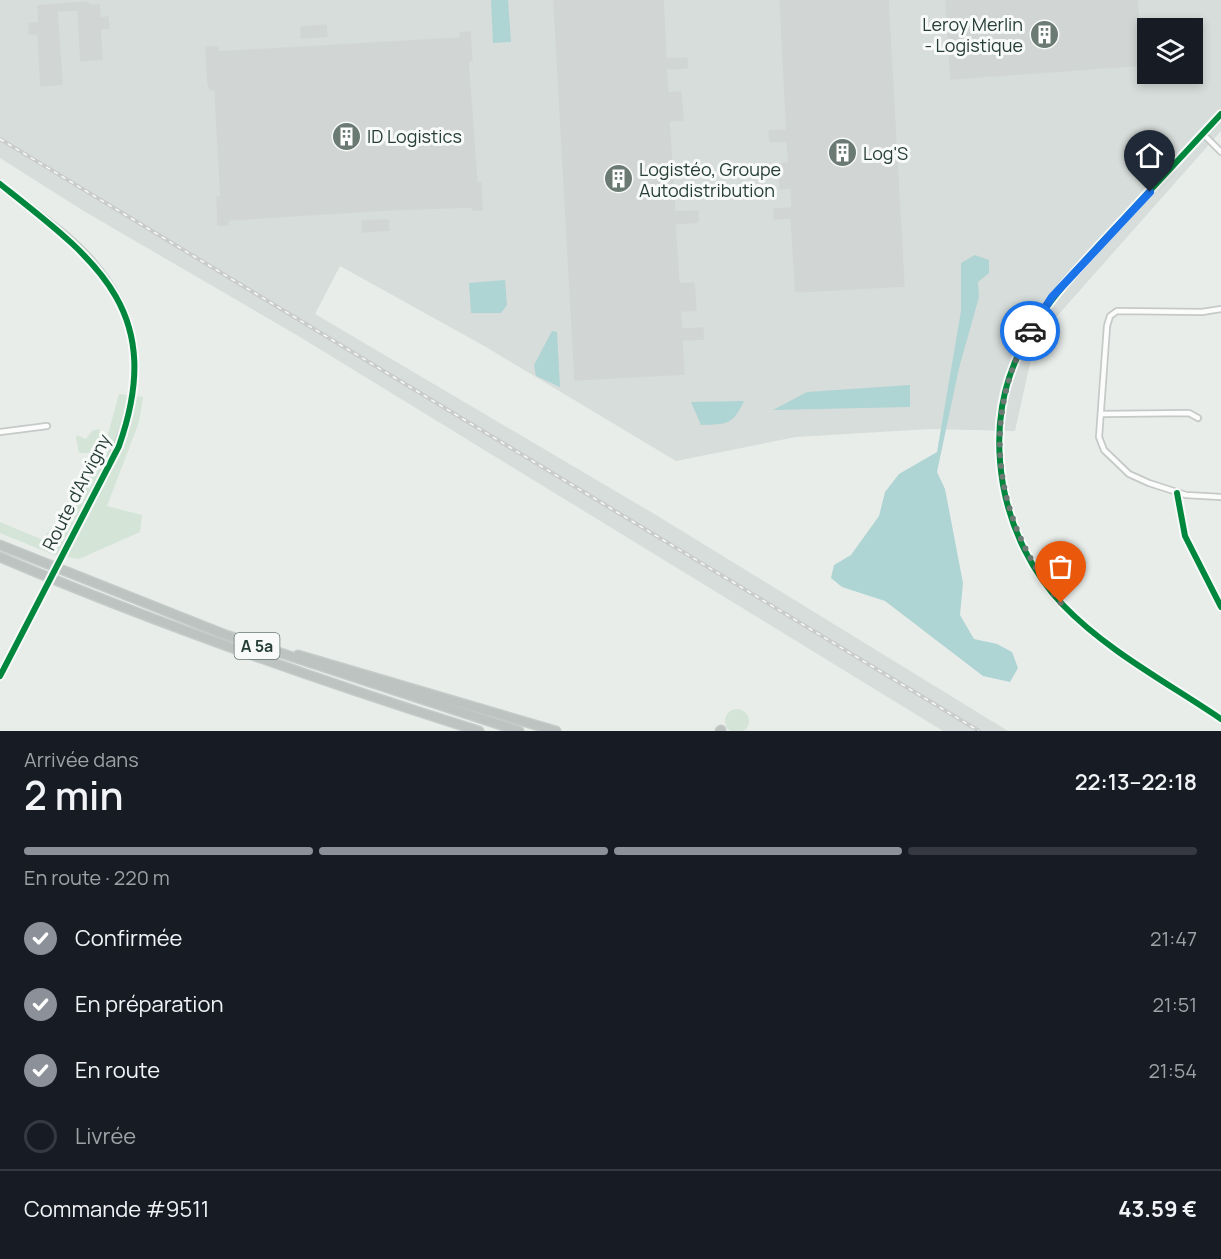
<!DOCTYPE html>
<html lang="fr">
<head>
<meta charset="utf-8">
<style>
  body { margin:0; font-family:Manrope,sans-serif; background:#20242c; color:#f1f3f6; height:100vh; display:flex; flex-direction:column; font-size:22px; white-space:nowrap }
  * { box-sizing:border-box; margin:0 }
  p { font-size:20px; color:#9ea1a6 }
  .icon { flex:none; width:33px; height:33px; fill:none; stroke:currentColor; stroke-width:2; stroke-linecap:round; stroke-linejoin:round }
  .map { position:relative; height:731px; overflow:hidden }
  .sheet { display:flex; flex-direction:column; background:#171b24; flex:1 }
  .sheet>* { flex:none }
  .buttons { position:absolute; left:1137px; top:18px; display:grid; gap:12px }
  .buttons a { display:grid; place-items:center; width:66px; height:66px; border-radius:0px; background:#171b24; box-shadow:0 3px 9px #0003; font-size:30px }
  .pin { position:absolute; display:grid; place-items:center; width:51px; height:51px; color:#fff; margin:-62px -26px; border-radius:50% 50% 50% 0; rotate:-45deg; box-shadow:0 0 6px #0007 }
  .pin .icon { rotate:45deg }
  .courier { position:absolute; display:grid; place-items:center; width:60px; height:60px; margin:-30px; border:4px solid #1a73e8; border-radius:50%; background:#fff; color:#222; box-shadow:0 2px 8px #0007 }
  .headline em { font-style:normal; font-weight:600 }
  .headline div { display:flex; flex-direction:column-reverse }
  .headline { display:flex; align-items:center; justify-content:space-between; height:102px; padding:0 24px }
  h1 { font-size:39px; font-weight:600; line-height:45px }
  .bar { display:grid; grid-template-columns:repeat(4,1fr); gap:9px 6px; align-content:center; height:72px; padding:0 24px }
  .bar i { height:8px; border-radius:4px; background:#363941 }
  .bar .active { background:#8c9099 }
  .bar p { grid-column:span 4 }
  .line { display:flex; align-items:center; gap:15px; padding:0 24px; border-top:2px solid #363941 }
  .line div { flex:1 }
  ol { padding:0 24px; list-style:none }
  li { display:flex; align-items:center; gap:18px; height:66px }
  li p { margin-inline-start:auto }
  li .icon { padding:6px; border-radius:50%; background:#8c9099; color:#fff; stroke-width:4 }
  li:last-child { color:#9ea1a6 }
  li i { width:33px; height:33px; border:3px solid #363941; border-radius:50% }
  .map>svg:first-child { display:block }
</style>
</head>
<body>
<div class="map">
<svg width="1221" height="731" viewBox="0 0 1221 731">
  <rect width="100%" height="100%" fill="#e8edea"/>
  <path fill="#d7ddda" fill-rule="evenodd" d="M0,0H1221V131L1035,341L1015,431L930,429L796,437L676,461L486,347L340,266L315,314L656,515L1008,731H943L300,337L82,210L0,158ZM1148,28H1192V74H1148Z"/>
  <g fill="#d4e4d7">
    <path d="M119,394L143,397L139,422L107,506L142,515L140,532L79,559L54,555L0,533V522L43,540L70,498L75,483L87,474L94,456L92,453H79L76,438L77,435L86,439L92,431L99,429L101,440L106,441Z"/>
    <circle cx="737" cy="721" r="12"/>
  </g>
  <g fill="#afd4d4">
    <path d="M491,0H508L511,42L493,43Z"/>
    <path d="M975,255L989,260V273L978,282L979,297L959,368L937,472L945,489L963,583L960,615L974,639L997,644L1012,652L1018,668L1010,682L983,676L885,601L842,587L831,578L834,565L851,555L879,516L885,492L899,474L937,452L961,311V263Z"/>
    <path d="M505,280L507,305L501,313H471L469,283Z"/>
    <path d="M552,331L557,332L560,387L536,376L534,365Z"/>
    <path d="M910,385V407L773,410L807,392Z"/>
    <path d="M744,401C732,426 727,424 701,425L691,402Z"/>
  </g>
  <g fill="#d1d5d3" stroke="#d1d6d3" stroke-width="1.5">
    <path d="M554,0H663L666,59L687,58V68L666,69L668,93L681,92L683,120L669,121L675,212L698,211V222L675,224L679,284L694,283L696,310L680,311L682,329L703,328V339L682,340L684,374L575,380Z"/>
    <path d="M780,0H888L904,286L796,292L791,218L774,219V209L792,208L791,188L780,189L779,164L789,163L787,141L770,142L769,131L787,130Z"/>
    <path d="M946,0H1137L1142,65L951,79Z"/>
    <path d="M88,2L89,5H99L100,18L108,17L109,28L100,29L102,59L81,61L78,10L57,11L62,84L41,86L38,34H29V23H39L38,6Z"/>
    <path d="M326,25L327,36L301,38V27Z"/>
    <path d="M470,32L472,61H468L477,183H481L482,210H473L472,207L386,210L228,220V225H218L217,197H221L215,89L210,90L208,84L206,47H218V52L461,38L460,33Z"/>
    <path d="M388,220L389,230L363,232L362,221Z"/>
  </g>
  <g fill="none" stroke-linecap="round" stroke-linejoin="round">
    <defs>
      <g id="minor">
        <path d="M1203,134L1221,152"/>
        <path d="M0,184C31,209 68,232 94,263C179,363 113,457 63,552"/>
        <path d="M1221,309L1202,312L1117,311L1110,316L1107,326L1099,437L1104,450L1129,474L1149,483L1186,495L1221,497"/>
        <path d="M1102,414L1189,413L1198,418"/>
        <path d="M0,432L47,426"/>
        <path d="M1177,493L1185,536L1221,607"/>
        <path d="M0,676L41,595"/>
      </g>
      <path id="tertiary" d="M1221,114C1187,151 1153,187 1119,224C1045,303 983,366 1003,485C1011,529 1032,573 1063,605C1107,651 1168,683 1221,719"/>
      <g id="motorway">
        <path d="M0,545L226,635L519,731"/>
        <path d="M0,557C157,624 317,680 479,731"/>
        <path d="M298,655L556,731"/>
        <path d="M720,731L721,730"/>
      </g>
    </defs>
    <use href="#minor" stroke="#c5cac7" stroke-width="8"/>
    <use href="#tertiary" stroke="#c5cac7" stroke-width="9"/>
    <use href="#motorway" stroke="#c4cbc8" stroke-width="11"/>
    <use href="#minor" stroke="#fcfcfc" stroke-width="4.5"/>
    <use href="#tertiary" stroke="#fcfcfc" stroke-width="6"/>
    <use href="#motorway" stroke="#bdc3c1" stroke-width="8"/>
    <defs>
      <path id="rail" d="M0,139L979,731"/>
    </defs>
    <use href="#rail" stroke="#c9cccb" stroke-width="4"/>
    <use href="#rail" stroke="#f7faf8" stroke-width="1.5" stroke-dasharray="4.5" stroke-linecap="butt"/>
    <defs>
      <path id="minor-bridge" d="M41,595L63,552"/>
    </defs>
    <use href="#minor-bridge" stroke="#c5cac7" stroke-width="8" stroke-linecap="butt"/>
    <use href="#minor-bridge" stroke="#fcfcfc" stroke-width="4.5"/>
    <defs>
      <g id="cycleway">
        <path d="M1221,114C1187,151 1153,187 1119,224C1045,303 983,366 1003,485C1011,529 1032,573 1063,605C1107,651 1168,683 1221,719"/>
        <path d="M0,184C96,260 167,310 119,446L0,676"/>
        <path d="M1177,493L1185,536L1221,607"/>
      </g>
    </defs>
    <use href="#cycleway" stroke="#f7faf8" stroke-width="10"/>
    <use href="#cycleway" stroke="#00873e" stroke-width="6"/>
  </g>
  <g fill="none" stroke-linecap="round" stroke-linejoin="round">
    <path stroke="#6b7b74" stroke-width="6" stroke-dasharray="0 10.8" d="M1030,331C978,422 996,524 1061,603"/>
    <path stroke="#1a73e8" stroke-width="8" d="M1030,331L1052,297L1150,192"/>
  </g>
  <defs>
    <symbol id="building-disc" viewBox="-11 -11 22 22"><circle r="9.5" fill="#6b7b74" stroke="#f7faf8"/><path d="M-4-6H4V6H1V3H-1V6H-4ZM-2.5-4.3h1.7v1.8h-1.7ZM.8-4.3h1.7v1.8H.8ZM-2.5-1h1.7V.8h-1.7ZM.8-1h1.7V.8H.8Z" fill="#fff"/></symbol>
  </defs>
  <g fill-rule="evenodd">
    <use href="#building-disc" x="1028" y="18" width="33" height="33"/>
    <use href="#building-disc" x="330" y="120" width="33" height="33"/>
    <use href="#building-disc" x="826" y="136" width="33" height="33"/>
    <use href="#building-disc" x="602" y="162" width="33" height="33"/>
  </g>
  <g text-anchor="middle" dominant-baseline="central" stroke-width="6" stroke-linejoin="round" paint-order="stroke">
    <rect fill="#f7faf8" stroke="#657670" stroke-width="1.5" x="234.5" y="633" width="45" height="26" rx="4.5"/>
    <g font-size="16" font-weight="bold" fill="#273e35">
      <text x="257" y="646">A 5a</text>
    </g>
    <g font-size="18" fill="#273e35" stroke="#f7faf8" text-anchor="start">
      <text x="1023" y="24" text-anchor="end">Leroy Merlin<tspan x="1023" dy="21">- Logistique</tspan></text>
      <text x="367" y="136">ID Logistics</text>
      <text x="863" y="153">Log'S</text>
      <text x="639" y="169">Logistéo, Groupe<tspan x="639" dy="21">Autodistribution</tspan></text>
    </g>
    <g font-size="18" fill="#273e35" stroke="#f7faf8">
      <text transform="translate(76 492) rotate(-63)">Route d'Arvigny</text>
    </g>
  </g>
</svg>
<div class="buttons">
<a><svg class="icon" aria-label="layers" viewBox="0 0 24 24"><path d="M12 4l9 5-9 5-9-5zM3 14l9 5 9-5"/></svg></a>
</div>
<div class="pin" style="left:1061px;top:603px;background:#ea580c"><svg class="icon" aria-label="bag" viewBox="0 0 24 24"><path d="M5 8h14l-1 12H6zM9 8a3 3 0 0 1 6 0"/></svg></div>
<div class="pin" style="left:1150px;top:192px;background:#1f2937"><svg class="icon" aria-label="home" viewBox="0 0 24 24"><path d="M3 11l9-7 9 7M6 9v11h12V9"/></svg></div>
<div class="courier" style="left:1030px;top:331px"><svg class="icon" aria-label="car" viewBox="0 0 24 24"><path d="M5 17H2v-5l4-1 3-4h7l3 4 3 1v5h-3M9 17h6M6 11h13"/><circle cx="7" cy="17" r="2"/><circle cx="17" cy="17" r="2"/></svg></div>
</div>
<section class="sheet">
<div class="headline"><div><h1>2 min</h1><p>Arrivée dans</p></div><em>22:13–22:18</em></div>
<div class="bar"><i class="active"></i><i class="active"></i><i class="active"></i><i></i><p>En route · 220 m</p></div>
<ol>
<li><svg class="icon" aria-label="check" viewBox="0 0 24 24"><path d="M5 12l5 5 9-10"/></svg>Confirmée<p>21:47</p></li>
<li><svg class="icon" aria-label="check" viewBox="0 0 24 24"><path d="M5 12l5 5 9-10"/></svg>En préparation<p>21:51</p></li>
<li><svg class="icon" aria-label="check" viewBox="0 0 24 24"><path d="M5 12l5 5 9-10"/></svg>En route<p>21:54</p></li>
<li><i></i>Livrée</li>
</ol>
<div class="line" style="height:78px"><div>Commande #9511</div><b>43.59 €</b></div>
</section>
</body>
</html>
